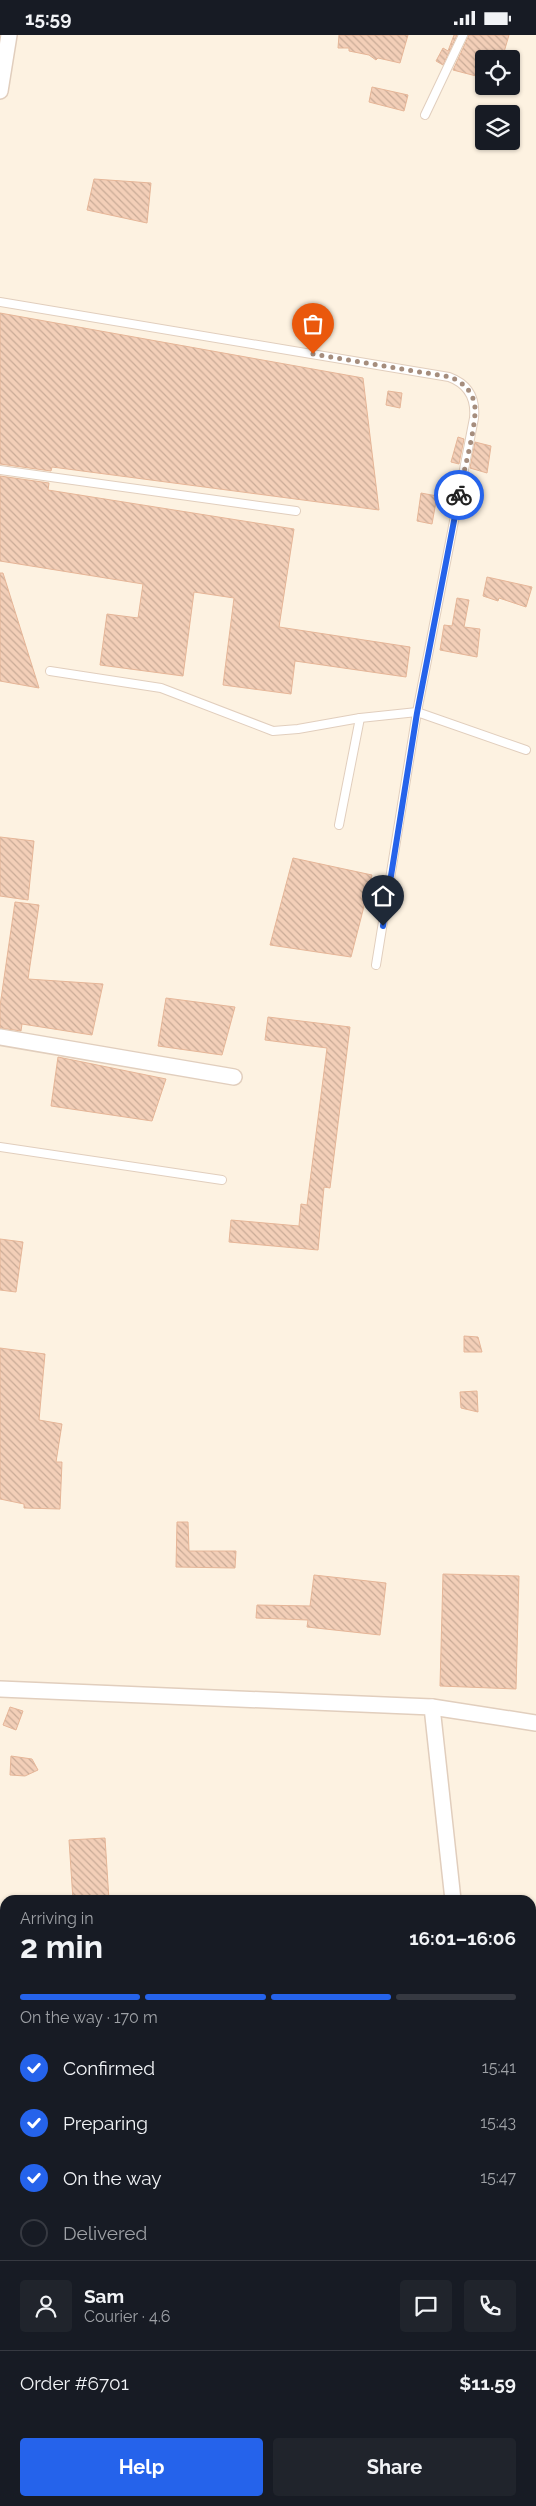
<!DOCTYPE html>
<html lang="en">
<head>
<meta charset="utf-8">
<style>
  body { margin:0; font-family:Raleway,sans-serif; background:#20242c; color:#f1f3f6; height:100vh; display:flex; flex-direction:column; font-size:19px; white-space:nowrap }
  * { box-sizing:border-box; margin:0 }
  p { font-size:16px; color:#9ea1a6 }
  .icon { flex:none; width:28px; height:28px; fill:none; stroke:currentColor; stroke-width:2; stroke-linecap:round; stroke-linejoin:round }
  .map { position:relative; flex:1; overflow:hidden }
  .sheet { position:absolute; left:0px; top:1860px; width:536px; height:611px; display:flex; flex-direction:column; background:#171b24; border-radius:15px 15px 0 0; box-shadow:0 1px 4px #0004 }
  .sheet>* { flex:none }
  .buttons { position:absolute; left:475px; top:15px; display:grid; gap:10px }
  .buttons a { display:grid; place-items:center; width:45px; height:45px; border-radius:5px; background:#171b24; box-shadow:0 1px 4px #0004; font-size:25px }
  .pin { position:absolute; display:grid; place-items:center; width:42px; height:42px; color:#fff; margin:-51px -21px; border-radius:50% 50% 50% 0; rotate:-45deg; box-shadow:0 0 5px #0007 }
  .pin .icon { rotate:45deg }
  .courier { position:absolute; display:grid; place-items:center; width:50px; height:50px; margin:-25px; border:4px solid #2563eb; border-radius:50%; background:#fff; color:#222; box-shadow:0 1px 6px #0007 }
  .headline em { font-style:normal; font-weight:700 }
  .headline div { display:flex; flex-direction:column-reverse }
  .headline { display:flex; align-items:center; justify-content:space-between; height:85px; padding:0 20px }
  h1 { font-size:32px; font-weight:700; line-height:38px }
  .bar { display:grid; grid-template-columns:repeat(4,1fr); gap:8px 5px; align-content:center; height:60px; padding:0 20px }
  .bar i { height:6px; border-radius:4px; background:#363941 }
  .bar .selected { background:#2563eb }
  .bar p { grid-column:span 4 }
  .line { display:flex; align-items:center; gap:12px; padding:0 20px; border-top:1px solid #363941 }
  .line div { flex:1 }
  .round { display:grid; place-items:center; flex:none; width:52px; height:52px; border-radius:5px; background:#20242c }
  ol { padding:0 20px; list-style:none }
  li { display:flex; align-items:center; gap:15px; height:55px }
  li p { margin-inline-start:auto }
  li .icon { padding:5px; border-radius:50%; background:#2563eb; color:#fff; stroke-width:4 }
  li:last-child { color:#9ea1a6 }
  li i { width:28px; height:28px; border:2px solid #363941; border-radius:50% }
  .primary-button { display:flex; gap:10px; margin-top:auto; padding:10px 20px }
  .primary-button a { flex:1; height:58px; border-radius:5px; background:#2563eb; color:#fff; font-size:20px; font-weight:700; line-height:58px; text-align:center }
  .primary-button a+a { background:#20242c; color:#f1f3f6 }
  .status { display:flex; justify-content:space-between; align-items:center; height:35px; padding:0 25px; background:#171b24; direction:ltr }
  .status svg { height:14px; fill:currentColor }
  .map>svg:first-child { display:block }
</style>
</head>
<body>
<div class="status"><b>15:59</b><svg viewBox="0 0 49 12"><path d="M0 12V9h3v3zM5 12V6h3v6zM10 12V3h3v9zM15 12V0h3v12zM26 1h20v11H26zM47 4h2v5h-2z"/></svg></div>
<div class="map">
<svg width="536" height="2471" viewBox="0 0 536 2471">
  <defs>
    <pattern id="building-back-hatch" width="6" height="6" patternUnits="userSpaceOnUse" patternTransform="scale(1.25)"><rect width="6" height="6" fill="#f3cfb8"/><path d="M-1 5l2 2M0 0l6 6M5-1l2 2" fill="none" stroke="#c9ab97"/></pattern>
  </defs>
  <rect width="100%" height="100%" fill="#fdf2e1"/>
  <g fill="url(#building-back-hatch)" stroke="#e6b698">
    <path d="M339,0H408L400,28L378,23L376,25L369,20L349,16V13H338Z"/>
    <path d="M454,0H457L443,30L436,26L443,13L448,16Z"/>
    <path d="M469,0H509L502,24H484L480,42L453,35Z"/>
    <path d="M372,52L408,60L404,76L369,67Z"/>
    <path d="M94,144L151,148L147,188L87,175Z"/>
    <path d="M0,278L363,343L379,475L52,432L51,436L0,429Z"/>
    <path d="M388,356L402,358L400,373L386,370Z"/>
    <path d="M458,402L464,404L459,429L451,427Z"/>
    <path d="M475,407L491,411L487,438L470,433Z"/>
    <path d="M0,441L49,448L48,455L294,494L279,592L410,612L406,642L295,626L291,659L223,650L234,563L194,557L183,641L100,630L107,579L138,583L143,549L0,526Z"/>
    <path d="M421,458L437,461L432,489L417,486Z"/>
    <path d="M0,538H3L39,653L0,646Z"/>
    <path d="M487,542L532,552L526,572L499,563L498,566L483,561Z"/>
    <path d="M457,563L469,565L464,592L480,594L477,622L440,615L444,590L452,591Z"/>
    <path d="M0,802L34,806L28,865L0,861Z"/>
    <path d="M293,823L372,840L351,922L270,910Z"/>
    <path d="M15,867L39,870L28,944L103,949L92,1000L22,989L21,996L0,993V971Z"/>
    <path d="M166,963L235,972L222,1020L158,1011Z"/>
    <path d="M268,982L350,992L330,1153L324,1152L318,1215L229,1207L231,1185L299,1191L301,1169L307,1170L327,1013L265,1005Z"/>
    <path d="M58,1022L166,1044L152,1086L51,1071Z"/>
    <path d="M0,1204L23,1207L16,1257L0,1255Z"/>
    <path d="M464,1301L478,1302L482,1317H464Z"/>
    <path d="M0,1313L45,1319L39,1385L62,1389L56,1427H62L60,1474L24,1473V1469L0,1464Z"/>
    <path d="M477,1356L478,1377L461,1373L460,1357Z"/>
    <path d="M177,1487H188L189,1516H236L235,1533L176,1532Z"/>
    <path d="M443,1539L519,1541L516,1654L440,1651Z"/>
    <path d="M314,1540L386,1548L380,1600L307,1592L308,1585L256,1583L257,1570L310,1571Z"/>
    <path d="M10,1672L23,1676L16,1695L3,1690Z"/>
    <path d="M11,1721L32,1724L38,1735L25,1741L10,1740Z"/>
    <path d="M105,1803L109,1865H73L69,1805Z"/>
  </g>
  <g fill="none" stroke-linecap="round" stroke-linejoin="round">
    <defs>
      <g id="lane">
        <path d="M425,80L463,0"/>
        <path d="M0,267L449,342C468,349 476,363 474,383L417,677L376,930"/>
        <path d="M0,435L296,476"/>
        <path d="M50,636L161,653L273,696L298,694L360,683L417,677L526,715"/>
        <path d="M339,790L360,683"/>
        <path d="M0,1112L222,1145"/>
      </g>
      <g id="street">
        <path d="M0,56L9,0"/>
        <path d="M0,1002L234,1042"/>
        <path d="M0,1654L432,1672L453,1865"/>
        <path d="M432,1672L536,1688"/>
        <path d="M531,2250H536"/>
        <path d="M0,2253H5"/>
        <path d="M0,2358L5,2360"/>
      </g>
    </defs>
    <use href="#lane" stroke="#e1cebd" stroke-width="10"/>
    <use href="#street" stroke="#e1cebd" stroke-width="18"/>
    <use href="#lane" stroke="#fff" stroke-width="8"/>
    <use href="#street" stroke="#fff" stroke-width="15"/>
  </g>
  <g fill="none" stroke-linecap="round" stroke-linejoin="round">
    <path stroke="#a58d7d" stroke-width="5" stroke-dasharray="0 9" d="M313,319L450,342C463,347 474,357 475,373C476,393 463,438 459,460"/>
    <path stroke="#2563eb" stroke-width="6" d="M383,891L417,678L459,460"/>
  </g>
</svg>
<div class="buttons">
<a><svg class="icon" aria-label="locate" viewBox="0 0 24 24"><circle cx="12" cy="12" r="6"/><path d="M12 2v4M12 18v4M2 12h4M18 12h4"/></svg></a>
<a><svg class="icon" aria-label="layers" viewBox="0 0 24 24"><path d="M12 4l9 5-9 5-9-5zM3 14l9 5 9-5"/></svg></a>
</div>
<div class="pin" style="left:313px;top:319px;background:#ea580c"><svg class="icon" aria-label="bag" viewBox="0 0 24 24"><path d="M5 8h14l-1 12H6zM9 8a3 3 0 0 1 6 0"/></svg></div>
<div class="pin" style="left:383px;top:891px;background:#1f2937"><svg class="icon" aria-label="home" viewBox="0 0 24 24"><path d="M3 11l9-7 9 7M6 9v11h12V9"/></svg></div>
<div class="courier" style="left:459px;top:460px"><svg class="icon" aria-label="bike" viewBox="0 0 24 24"><circle cx="6" cy="16" r="4"/><circle cx="18" cy="16" r="4"/><path d="M6 16l4-8h5l3 8M10 8l3 8H6M13 5h3"/></svg></div>
<section class="sheet">
<div class="headline"><div><h1>2 min</h1><p>Arriving in</p></div><em>16:01–16:06</em></div>
<div class="bar"><i class="selected"></i><i class="selected"></i><i class="selected"></i><i></i><p>On the way · 170 m</p></div>
<ol>
<li><svg class="icon" aria-label="check" viewBox="0 0 24 24"><path d="M5 12l5 5 9-10"/></svg>Confirmed<p>15:41</p></li>
<li><svg class="icon" aria-label="check" viewBox="0 0 24 24"><path d="M5 12l5 5 9-10"/></svg>Preparing<p>15:43</p></li>
<li><svg class="icon" aria-label="check" viewBox="0 0 24 24"><path d="M5 12l5 5 9-10"/></svg>On the way<p>15:47</p></li>
<li><i></i>Delivered</li>
</ol>
<div class="line" style="height:90px"><a class="round"><svg class="icon" aria-label="person" viewBox="0 0 24 24"><circle cx="12" cy="8" r="4"/><path d="M4 21q1-7 8-7t8 7"/></svg></a><div><b>Sam</b><p>Courier · 4.6</p></div><a class="round"><svg class="icon" aria-label="chat" viewBox="0 0 24 24"><path d="M4 5h16v11H9l-5 4z"/></svg></a><a class="round"><svg class="icon" aria-label="phone" viewBox="0 0 24 24"><path d="M5 4h4l2 5-3 2q2 4 5 5l2-3 5 2v4C11 20 4 13 5 4z"/></svg></a></div>
<div class="line" style="height:65px"><div>Order #6701</div><b>$11.59</b></div>
<div class="primary-button"><a>Help</a><a>Share</a></div>
</section>
</div>
</body>
</html>
